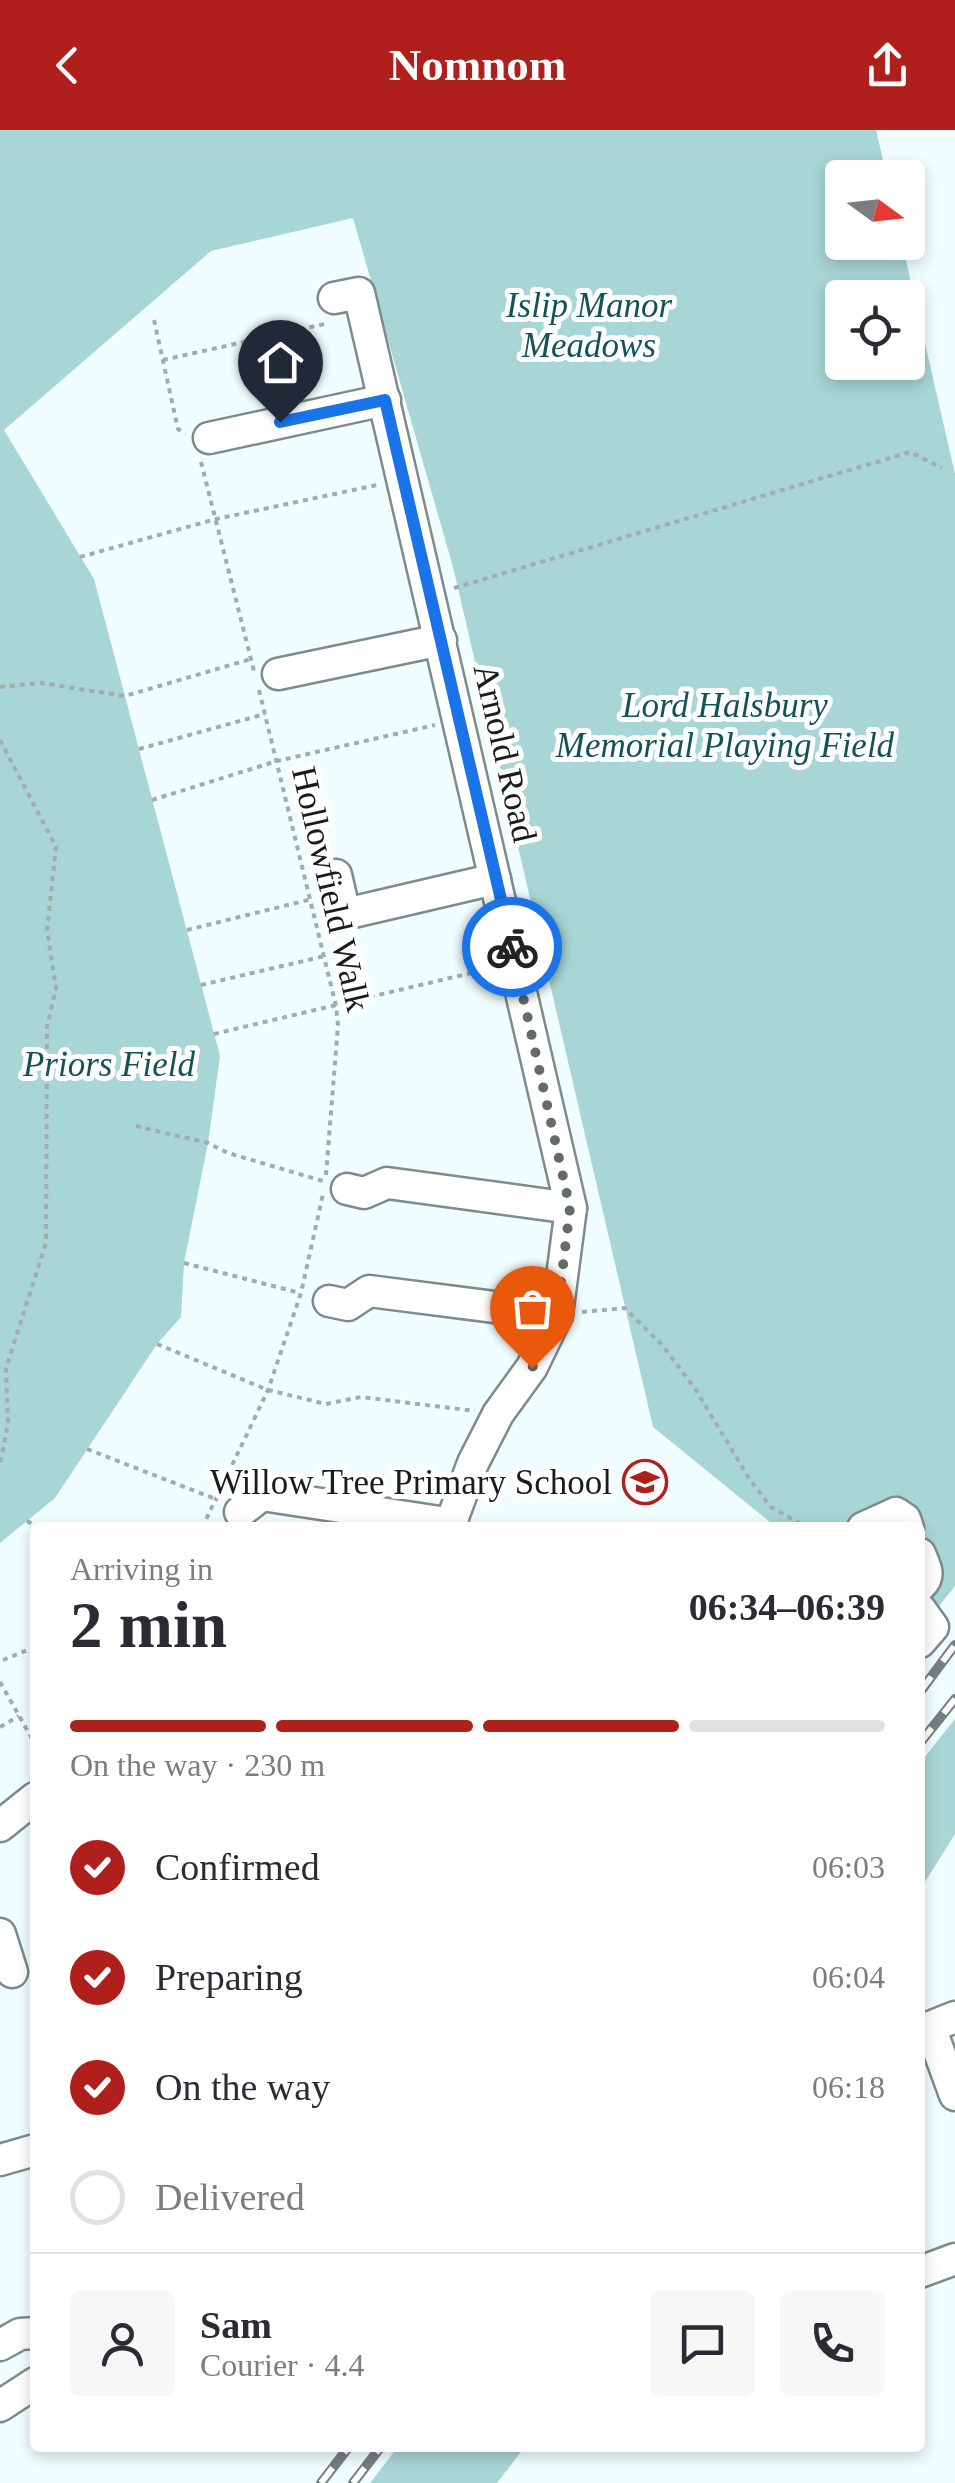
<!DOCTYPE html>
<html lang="en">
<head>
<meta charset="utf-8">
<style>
  body { margin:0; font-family:"Times New Roman",serif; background:#f7f7f7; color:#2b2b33; height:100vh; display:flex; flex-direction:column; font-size:38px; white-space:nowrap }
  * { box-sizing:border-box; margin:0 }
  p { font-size:32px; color:#7c7c81 }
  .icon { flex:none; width:55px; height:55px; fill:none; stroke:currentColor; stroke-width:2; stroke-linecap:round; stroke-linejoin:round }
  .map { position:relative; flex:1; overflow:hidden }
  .side { position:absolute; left:30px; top:1392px; width:895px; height:930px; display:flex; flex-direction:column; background:#fff; border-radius:10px; box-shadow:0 5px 15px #0003 }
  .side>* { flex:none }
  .needle { width:65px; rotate:105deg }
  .fabs { position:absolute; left:825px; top:30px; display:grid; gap:20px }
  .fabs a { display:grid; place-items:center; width:100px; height:100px; border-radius:10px; background:#fff; box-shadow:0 5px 15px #0003; font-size:50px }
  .pin { position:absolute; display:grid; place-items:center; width:85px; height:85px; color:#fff; margin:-102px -42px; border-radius:50% 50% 50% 0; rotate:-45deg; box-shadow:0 0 10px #0007 }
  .pin .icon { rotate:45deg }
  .courier { position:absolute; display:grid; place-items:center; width:100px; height:100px; margin:-50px; border:8px solid #1a73e8; border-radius:50%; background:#fff; color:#222; box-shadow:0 2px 12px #0007 }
  .overview em { font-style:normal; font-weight:700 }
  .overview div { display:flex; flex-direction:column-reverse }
  .overview { display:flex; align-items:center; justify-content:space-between; height:170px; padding:0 40px }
  h1 { font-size:65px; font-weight:700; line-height:75px }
  .bar { display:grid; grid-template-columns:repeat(4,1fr); gap:15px 10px; align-content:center; height:120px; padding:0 40px }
  .bar i { height:12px; border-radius:8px; background:#e1e1e2 }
  .bar .selected { background:#af1f1b }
  .bar p { grid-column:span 4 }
  .line { display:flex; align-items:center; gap:25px; padding:0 40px; border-top:2px solid #e1e1e2 }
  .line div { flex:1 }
  .round { display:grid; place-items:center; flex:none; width:105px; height:105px; border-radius:10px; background:#f7f7f7 }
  ol { padding:0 40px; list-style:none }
  li { display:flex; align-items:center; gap:30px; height:110px }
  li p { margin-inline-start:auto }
  li .icon { padding:10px; border-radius:50%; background:#af1f1b; color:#fff; stroke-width:4 }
  li:last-child { color:#7c7c81 }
  li i { width:55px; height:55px; border:5px solid #e1e1e2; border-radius:50% }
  header { display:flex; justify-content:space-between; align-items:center; height:130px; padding:0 40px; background:#af1f1b; color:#fff; font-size:45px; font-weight:700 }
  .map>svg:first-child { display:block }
</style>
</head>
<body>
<header><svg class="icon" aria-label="back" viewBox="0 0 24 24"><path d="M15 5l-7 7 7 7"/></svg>Nomnom<svg class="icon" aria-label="share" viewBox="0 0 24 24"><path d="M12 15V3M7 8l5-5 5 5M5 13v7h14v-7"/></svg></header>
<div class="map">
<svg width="955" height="2353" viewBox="0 0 955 2353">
  <rect width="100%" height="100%" fill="#f1feff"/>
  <g fill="#a8d5d6" fill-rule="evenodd">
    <path d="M0,0H876L887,47L842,48V112L902,113L955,344V1456L920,1500V1398L776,1397L653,1297L453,437L353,88L211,121L4,300L94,449L220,926L208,1013L184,1133L181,1187L157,1214L55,1368L0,1413ZM842,168H908V232H842Z"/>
    <path d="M955,1589V1704L920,1760V1633Z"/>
    <path d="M397,2318H524L497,2353H370Z"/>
  </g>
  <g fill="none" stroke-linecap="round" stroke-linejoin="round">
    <defs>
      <g id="minor">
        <path d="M334,168L359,163L571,1078L557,1185L532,1237L498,1284L473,1333L449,1398"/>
        <path d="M209,308L385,270"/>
        <path d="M278,544L441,510"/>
        <path d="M336,745L345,784L495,749"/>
        <path d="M347,1059L364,1063L387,1053L571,1078"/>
        <path d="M329,1171L348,1175L369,1161L557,1185"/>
        <path d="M240,1382L262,1365L453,1394"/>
        <path d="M863,1398L896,1383L905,1389L908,1398"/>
        <path d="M920,1424C925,1437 932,1445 920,1456"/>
        <path d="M920,1479L933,1497L920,1512"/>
        <path d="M0,1696L35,1668"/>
        <path d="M0,1804L12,1842"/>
        <path d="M955,1887L930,1897L955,1965"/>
        <path d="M0,2030L35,2020"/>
        <path d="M920,2142L955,2129"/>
        <path d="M0,2215L20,2204L35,2203"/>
        <path d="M0,2276L35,2253"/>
      </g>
    </defs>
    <use href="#minor" stroke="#7e8b8b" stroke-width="35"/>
    <g stroke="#a2acad" stroke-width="4" stroke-dasharray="5 5" stroke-linecap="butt">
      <path d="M154,190L178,299L185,304"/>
      <path d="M163,230L329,193"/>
      <path d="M201,332L254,541"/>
      <path d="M80,427L216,389L377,355"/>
      <path d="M454,458L910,322L942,338"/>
      <path d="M0,557L41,553L125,566L251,529"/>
      <path d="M259,560L336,876L338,895L326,1045"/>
      <path d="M0,610L56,717L47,800L56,858L47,897L46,1113L6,1238L8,1294L0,1333"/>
      <path d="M139,619L265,584"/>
      <path d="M152,670L277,631L435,595"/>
      <path d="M187,800L312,769"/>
      <path d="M201,855L325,826"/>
      <path d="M214,904L492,838"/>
      <path d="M136,996L208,1013L228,1023L323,1051"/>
      <path d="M184,1133L300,1163"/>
      <path d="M582,1182L625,1178L663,1216L696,1260L750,1350L771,1377L808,1398"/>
      <path d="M157,1214L268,1260L326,1274L361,1267L475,1281"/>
      <path d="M87,1319L218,1370"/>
      <path d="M27,1391L40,1398"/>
      <path d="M202,1398L268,1260L301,1163L323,1064"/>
      <path d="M3,1530L35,1517"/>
      <path d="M0,1552L35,1614"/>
      <path d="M0,1597L19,1586"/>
    </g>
    <use href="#minor" stroke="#fff" stroke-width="30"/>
    <defs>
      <g id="rail">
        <path d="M920,1562L955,1515"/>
        <path d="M920,1613L955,1569"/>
        <path d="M321,2353L348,2318"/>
        <path d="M353,2353L380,2318"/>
      </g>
    </defs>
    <use href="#rail" stroke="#767e7f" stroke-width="10"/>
    <use href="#rail" stroke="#fff" stroke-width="6" stroke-dasharray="19" stroke-linecap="butt"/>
  </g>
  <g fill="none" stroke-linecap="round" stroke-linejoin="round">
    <path stroke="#646b6c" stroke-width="10" stroke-dasharray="0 18" d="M512,817L570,1078L557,1185L532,1238"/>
    <path stroke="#1a73e8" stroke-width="12" d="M280,292L385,270L512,817"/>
  </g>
  <defs>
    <symbol id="school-ring" viewBox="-11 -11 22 22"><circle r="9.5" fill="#fff" stroke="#af1f1b" stroke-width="1.5"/><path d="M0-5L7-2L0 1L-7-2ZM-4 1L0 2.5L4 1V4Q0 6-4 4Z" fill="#af1f1b"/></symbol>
  </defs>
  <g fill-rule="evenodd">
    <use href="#school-ring" x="620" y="1327" width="50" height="50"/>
  </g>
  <g text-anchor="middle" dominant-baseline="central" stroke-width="10" stroke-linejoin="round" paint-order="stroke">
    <g font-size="35" font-style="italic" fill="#135355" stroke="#fff">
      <text x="589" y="175">Islip Manor<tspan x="589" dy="40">Meadows</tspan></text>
      <text x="725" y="575">Lord Halsbury<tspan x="725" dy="40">Memorial Playing Field</tspan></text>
      <text x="109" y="934">Priors Field</text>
    </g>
    <g font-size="35" fill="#181c1d" stroke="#fff">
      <text transform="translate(505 623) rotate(77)">Arnold Road</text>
      <text transform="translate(331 759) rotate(77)">Hollowfield Walk</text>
    </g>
    <g font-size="35" fill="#181c1d" stroke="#fff" text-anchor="end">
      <text x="612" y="1352">Willow Tree Primary School</text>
    </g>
  </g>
</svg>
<div class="fabs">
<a><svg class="needle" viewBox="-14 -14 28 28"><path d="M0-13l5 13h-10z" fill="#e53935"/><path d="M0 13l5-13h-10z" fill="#7c7c81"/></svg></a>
<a><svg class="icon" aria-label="locate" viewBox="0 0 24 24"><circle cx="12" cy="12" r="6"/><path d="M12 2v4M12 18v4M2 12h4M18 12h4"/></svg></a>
</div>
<div class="pin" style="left:532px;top:1238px;background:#ea580c"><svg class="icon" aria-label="bag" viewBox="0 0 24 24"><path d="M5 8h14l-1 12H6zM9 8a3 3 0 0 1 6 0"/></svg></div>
<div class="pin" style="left:280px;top:292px;background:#1f2937"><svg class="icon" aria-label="home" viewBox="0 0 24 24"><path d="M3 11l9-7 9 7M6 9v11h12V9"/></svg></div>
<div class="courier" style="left:512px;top:817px"><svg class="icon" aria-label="bike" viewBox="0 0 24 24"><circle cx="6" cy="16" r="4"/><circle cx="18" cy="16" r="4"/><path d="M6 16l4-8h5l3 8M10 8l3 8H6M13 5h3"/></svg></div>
<section class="side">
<div class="overview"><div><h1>2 min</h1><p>Arriving in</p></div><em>06:34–06:39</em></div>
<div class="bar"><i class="selected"></i><i class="selected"></i><i class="selected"></i><i></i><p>On the way · 230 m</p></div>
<ol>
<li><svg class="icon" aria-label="check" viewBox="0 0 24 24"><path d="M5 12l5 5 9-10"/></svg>Confirmed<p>06:03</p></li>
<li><svg class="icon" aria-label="check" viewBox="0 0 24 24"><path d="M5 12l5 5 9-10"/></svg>Preparing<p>06:04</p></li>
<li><svg class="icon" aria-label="check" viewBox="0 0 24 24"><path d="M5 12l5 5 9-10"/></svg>On the way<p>06:18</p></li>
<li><i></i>Delivered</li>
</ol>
<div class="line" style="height:180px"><a class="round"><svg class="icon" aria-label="person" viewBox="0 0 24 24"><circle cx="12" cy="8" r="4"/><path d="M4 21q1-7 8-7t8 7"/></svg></a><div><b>Sam</b><p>Courier · 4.4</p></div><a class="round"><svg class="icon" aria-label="chat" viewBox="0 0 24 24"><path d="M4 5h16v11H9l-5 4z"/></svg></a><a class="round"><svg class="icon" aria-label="phone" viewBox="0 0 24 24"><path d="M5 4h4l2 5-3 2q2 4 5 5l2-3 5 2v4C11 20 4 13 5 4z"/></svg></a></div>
</section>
</div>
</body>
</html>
